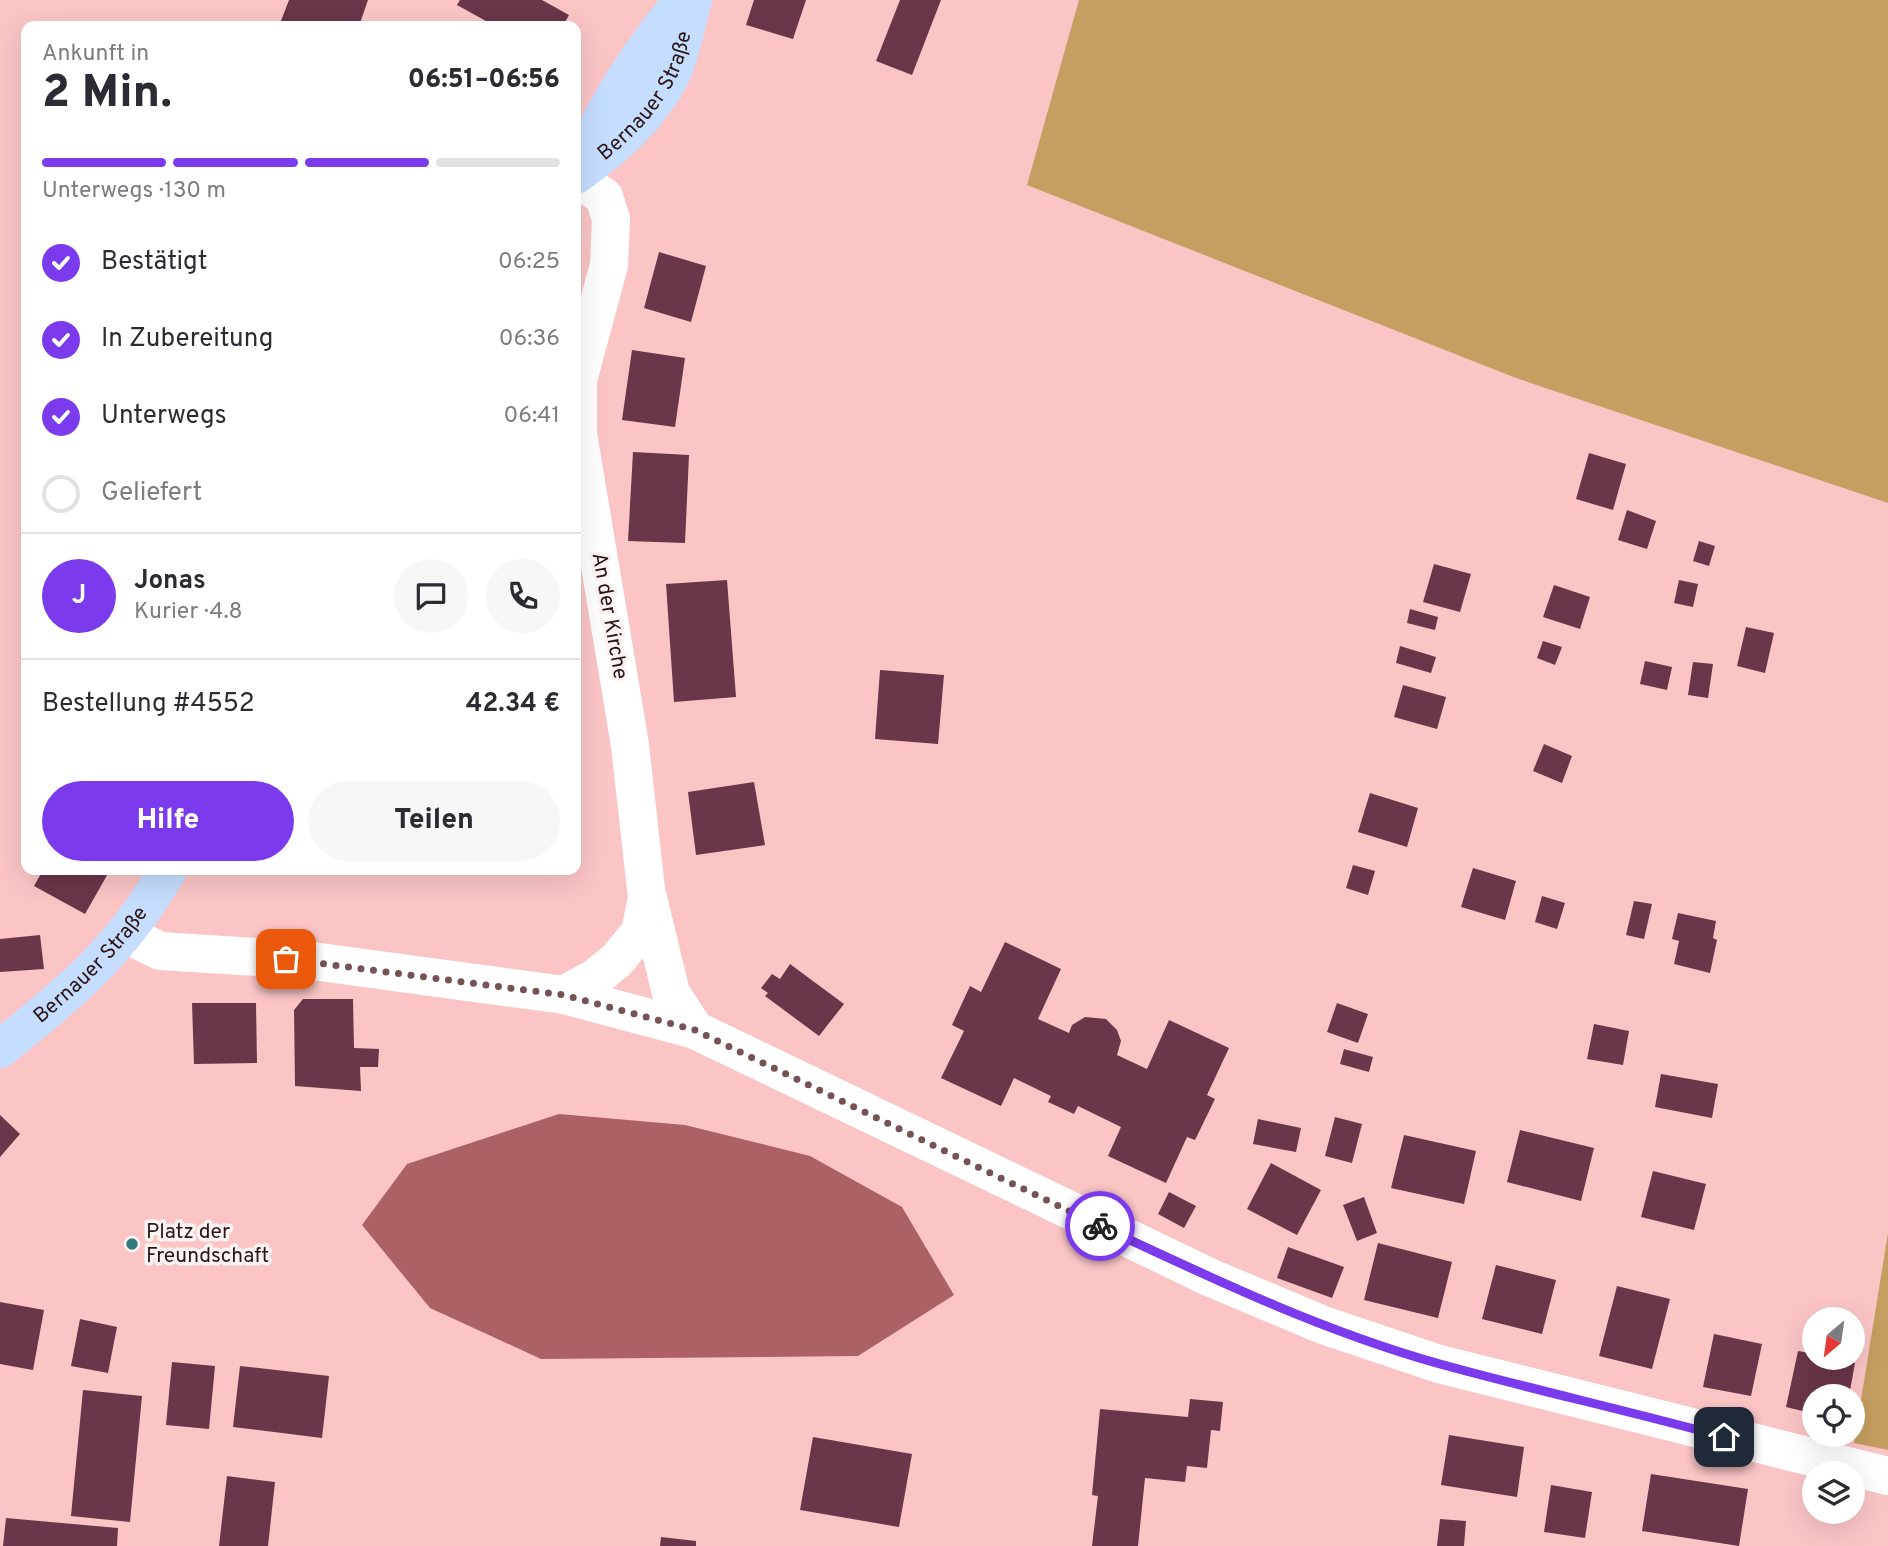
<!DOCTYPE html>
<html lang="de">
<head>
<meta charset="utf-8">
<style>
  body { margin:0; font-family:Overpass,sans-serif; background:#f7f7f7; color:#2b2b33; height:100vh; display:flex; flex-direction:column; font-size:26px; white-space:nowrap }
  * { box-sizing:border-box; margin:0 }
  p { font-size:23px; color:#7c7c81 }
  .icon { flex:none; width:38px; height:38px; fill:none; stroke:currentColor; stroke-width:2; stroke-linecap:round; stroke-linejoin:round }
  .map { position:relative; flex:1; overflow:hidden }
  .sheet { position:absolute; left:21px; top:21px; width:560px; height:854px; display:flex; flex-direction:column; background:#fff; border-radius:14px; box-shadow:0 7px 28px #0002 }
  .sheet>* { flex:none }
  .needle { width:46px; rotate:209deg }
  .tools { position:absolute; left:1802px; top:1307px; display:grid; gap:14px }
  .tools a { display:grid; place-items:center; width:63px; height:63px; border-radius:50%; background:#fff; box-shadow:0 7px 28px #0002; font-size:35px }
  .pin { position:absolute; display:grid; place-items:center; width:60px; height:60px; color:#fff; margin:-30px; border-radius:14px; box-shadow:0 4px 10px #0006 }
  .courier { position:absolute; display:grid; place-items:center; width:70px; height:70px; margin:-35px; border:5px solid #7c3aed; border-radius:50%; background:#fff; color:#222; box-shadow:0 2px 9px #0007 }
  .headline em { font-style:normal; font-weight:800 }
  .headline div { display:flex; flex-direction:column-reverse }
  .headline { display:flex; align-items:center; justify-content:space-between; height:119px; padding:0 21px }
  h1 { font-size:46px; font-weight:800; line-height:52px }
  .bar { display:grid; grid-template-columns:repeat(4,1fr); gap:10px 7px; align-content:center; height:84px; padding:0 21px }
  .bar i { height:9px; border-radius:5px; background:#e1e1e2 }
  .bar .on { background:#7c3aed }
  .bar p { grid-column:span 4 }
  .line { display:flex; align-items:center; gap:18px; padding:0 21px; border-top:2px solid #e1e1e2 }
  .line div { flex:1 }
  .round { display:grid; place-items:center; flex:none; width:74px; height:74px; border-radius:37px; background:#f7f7f7 }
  ol { padding:0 21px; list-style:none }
  li { display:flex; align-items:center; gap:21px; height:77px }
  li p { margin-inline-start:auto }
  li .icon { padding:7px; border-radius:50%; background:#7c3aed; color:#fff; stroke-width:4 }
  li:last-child { color:#7c7c81 }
  li i { width:38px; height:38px; border:4px solid #e1e1e2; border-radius:50% }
  .action { display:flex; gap:14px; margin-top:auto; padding:14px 21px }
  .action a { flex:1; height:80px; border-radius:42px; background:#7c3aed; color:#fff; font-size:28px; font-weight:800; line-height:80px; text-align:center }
  .action a+a { background:#f7f7f7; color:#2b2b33 }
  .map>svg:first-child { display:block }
</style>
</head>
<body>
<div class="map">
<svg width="1888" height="1546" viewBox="0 0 1888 1546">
  <rect width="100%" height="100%" fill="#fbc5c6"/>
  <g fill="#c59e61">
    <path d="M1079,0H1888V503L1516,378L1027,185Z"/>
    <path d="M1888,1233V1450L1854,1443Z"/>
  </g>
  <path fill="#ac6165" d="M559,1114L685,1125L810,1156L902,1207L954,1295L858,1356L541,1359L430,1308L362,1225L407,1164Z"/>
  <g fill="#6a3649">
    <path d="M289,0H368L359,26H279Z"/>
    <path d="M460,0H542L569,15L563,26H495L457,5Z"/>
    <path d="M754,0H806L793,39L746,25Z"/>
    <path d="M900,0H941L912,75L876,61Z"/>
    <path d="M659,252L706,266L691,322L644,308Z"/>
    <path d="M632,350L685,358L675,427L622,420Z"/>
    <path d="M633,452L689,455L685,543L628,541Z"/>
    <path d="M1589,453L1626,464L1613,510L1576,499Z"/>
    <path d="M1627,510L1656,521L1647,549L1618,540Z"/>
    <path d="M1699,541L1715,546L1709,566L1693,561Z"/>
    <path d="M1434,564L1471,574L1460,612L1423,602Z"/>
    <path d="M727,580L736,697L674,702L666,584Z"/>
    <path d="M1679,580L1698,584L1693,607L1674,603Z"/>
    <path d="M1554,585L1590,597L1580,629L1543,617Z"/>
    <path d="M1410,609L1438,617L1435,630L1407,623Z"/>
    <path d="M1746,627L1774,633L1765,673L1737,666Z"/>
    <path d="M1543,641L1562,647L1555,665L1537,658Z"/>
    <path d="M1400,646L1436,657L1431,673L1396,663Z"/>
    <path d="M1645,661L1672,667L1667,690L1640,684Z"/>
    <path d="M1693,662L1713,664L1708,698L1688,695Z"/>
    <path d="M880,670L944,675L938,744L875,739Z"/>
    <path d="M1403,685L1446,697L1437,729L1394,717Z"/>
    <path d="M1544,744L1572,756L1562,783L1533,771Z"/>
    <path d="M754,782L765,845L696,855L688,792Z"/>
    <path d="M1370,793L1418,808L1407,847L1358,832Z"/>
    <path d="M1353,865L1375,871L1368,895L1346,888Z"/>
    <path d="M1473,868L1516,881L1505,920L1461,907Z"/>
    <path d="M43,870H110L85,914L34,886Z"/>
    <path d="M1542,896L1565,903L1557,929L1535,922Z"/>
    <path d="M1634,901L1652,904L1644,939L1626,935Z"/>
    <path d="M1678,913L1716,921L1713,938L1717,940L1710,973L1674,964L1679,941L1672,939Z"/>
    <path d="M40,935L44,969L0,972V939Z"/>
    <path d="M1005,942L1061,969L1038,1019L1069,1033L1072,1025L1085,1017L1106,1019L1117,1030L1121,1041L1117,1055L1147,1069L1169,1020L1229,1048L1207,1095L1215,1099L1195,1140L1187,1137L1166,1183L1108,1156L1121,1127L1078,1106L1074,1114L1048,1102L1051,1096L1014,1078L1001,1106L941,1078L964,1031L952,1025L970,986L981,992Z"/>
    <path d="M790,964L844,1004L819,1036L765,996L768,993L761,988L772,974L780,979Z"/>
    <path d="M303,999H353L354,1048L379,1049L378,1067H360L361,1091L295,1086L294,1010Z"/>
    <path d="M192,1003H256L257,1063L194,1064Z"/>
    <path d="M1337,1003L1368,1014L1358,1043L1327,1032Z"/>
    <path d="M1594,1024L1629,1031L1623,1065L1587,1059Z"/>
    <path d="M1344,1049L1373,1057L1369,1072L1340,1064Z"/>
    <path d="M1661,1074L1718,1084L1712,1118L1655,1107Z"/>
    <path d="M0,1115L20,1134L0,1157Z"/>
    <path d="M1335,1117L1362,1124L1352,1163L1325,1156Z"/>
    <path d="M1258,1119L1301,1128L1296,1152L1253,1144Z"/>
    <path d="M1520,1130L1594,1148L1581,1201L1507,1182Z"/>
    <path d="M1404,1135L1476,1151L1464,1204L1391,1188Z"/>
    <path d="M1271,1163L1321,1190L1297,1235L1247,1209Z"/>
    <path d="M1653,1171L1706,1184L1694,1230L1641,1217Z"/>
    <path d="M1169,1192L1196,1206L1184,1228L1158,1214Z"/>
    <path d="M1364,1197L1377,1233L1357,1241L1343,1205Z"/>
    <path d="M1378,1243L1452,1262L1438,1318L1364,1300Z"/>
    <path d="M1288,1247L1344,1267L1332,1298L1277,1278Z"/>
    <path d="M1496,1265L1556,1280L1542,1334L1482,1319Z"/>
    <path d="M1617,1286L1670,1299L1652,1369L1599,1356Z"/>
    <path d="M0,1302L44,1310L33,1370L0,1364Z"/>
    <path d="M80,1319L117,1327L108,1373L71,1366Z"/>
    <path d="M1714,1334L1762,1344L1751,1396L1703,1387Z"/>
    <path d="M1798,1351L1815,1354V1358L1855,1363L1849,1396H1815V1414L1786,1407Z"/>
    <path d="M172,1362L215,1366L209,1429L166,1425Z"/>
    <path d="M240,1366L329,1376L322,1438L233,1427Z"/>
    <path d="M83,1390L142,1396L130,1522L71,1516Z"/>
    <path d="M1190,1399L1223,1402L1220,1431L1211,1430L1207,1468L1187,1466L1185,1482L1145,1478L1138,1546H1092L1098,1496L1092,1495L1100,1409L1188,1417Z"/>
    <path d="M1449,1435L1524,1447L1517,1497L1441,1485Z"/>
    <path d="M813,1437L912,1454L899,1527L800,1510Z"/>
    <path d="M1651,1474L1748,1489L1739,1546L1642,1531Z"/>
    <path d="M227,1476L275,1482L268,1546H219Z"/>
    <path d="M1551,1485L1592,1492L1585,1538L1544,1532Z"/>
    <path d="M6,1518L118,1528L117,1546H3Z"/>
    <path d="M1440,1519L1466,1521L1464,1546H1437Z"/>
    <path d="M661,1537L696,1541V1546H660Z"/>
  </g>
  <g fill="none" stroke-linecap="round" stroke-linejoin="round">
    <g stroke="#fff" stroke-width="38">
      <path d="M648,898L671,993L695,1030"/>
      <path d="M126,934L160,951L305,960L564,995L695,1030L1209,1277L1323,1325L1439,1364L1888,1476"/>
      <path d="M564,995L595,978L617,960L640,932L647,898L630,745L578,434V380L609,265L611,219L604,197L576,177"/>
    </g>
    <g stroke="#c5ddff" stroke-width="38">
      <path d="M576,174C606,103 635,59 683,0"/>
      <path id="s1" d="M576,175C614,148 650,117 672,73C682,51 686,24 693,0"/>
      <path id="s2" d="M0,1049C72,991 121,951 168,870"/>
    </g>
  </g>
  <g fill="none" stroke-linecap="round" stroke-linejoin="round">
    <path stroke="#755354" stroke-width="7" stroke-dasharray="0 12.6" d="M286,959L564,995L695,1030L1100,1226"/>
    <path stroke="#7c3aed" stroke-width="9" d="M1100,1226C1211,1278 1322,1331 1440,1364C1534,1390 1630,1411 1724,1437"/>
  </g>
  <circle fill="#327c7d" stroke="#fbf4f3" stroke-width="2.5" cx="132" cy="1244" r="7"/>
  <g text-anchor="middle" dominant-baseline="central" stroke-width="7" stroke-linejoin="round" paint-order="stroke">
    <g font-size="21" fill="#2d1516" stroke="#fbf4f3">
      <text stroke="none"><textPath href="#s1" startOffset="108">Bernauer Straße</textPath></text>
      <text transform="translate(609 616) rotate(80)">An der Kirche</text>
      <text stroke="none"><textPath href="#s2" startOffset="124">Bernauer Straße</textPath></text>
    </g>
    <g font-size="21" fill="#2d1516" stroke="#fbf4f3" text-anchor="start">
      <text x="146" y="1232">Platz der<tspan x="146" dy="24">Freundschaft</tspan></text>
    </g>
  </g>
</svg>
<div class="tools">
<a><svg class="needle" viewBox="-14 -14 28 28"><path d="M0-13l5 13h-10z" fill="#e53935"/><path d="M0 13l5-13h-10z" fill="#7c7c81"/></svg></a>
<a><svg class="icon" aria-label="locate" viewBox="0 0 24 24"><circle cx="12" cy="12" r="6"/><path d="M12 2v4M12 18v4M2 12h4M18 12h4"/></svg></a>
<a><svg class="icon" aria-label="layers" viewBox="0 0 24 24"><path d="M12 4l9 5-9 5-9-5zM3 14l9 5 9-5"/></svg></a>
</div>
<div class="pin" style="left:286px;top:959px;background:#ea580c"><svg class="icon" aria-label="bag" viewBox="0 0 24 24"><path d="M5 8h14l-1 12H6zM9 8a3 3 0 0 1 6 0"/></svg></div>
<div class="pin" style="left:1724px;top:1437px;background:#1f2937"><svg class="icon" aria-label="home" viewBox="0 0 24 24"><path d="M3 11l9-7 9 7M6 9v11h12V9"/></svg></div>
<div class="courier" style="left:1100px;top:1226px"><svg class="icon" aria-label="bike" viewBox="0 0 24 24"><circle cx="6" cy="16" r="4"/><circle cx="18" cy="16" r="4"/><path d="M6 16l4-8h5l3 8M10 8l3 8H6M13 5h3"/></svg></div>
<section class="sheet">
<div class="headline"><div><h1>2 Min.</h1><p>Ankunft in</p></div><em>06:51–06:56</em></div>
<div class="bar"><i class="on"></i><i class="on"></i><i class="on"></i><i></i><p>Unterwegs · 130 m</p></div>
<ol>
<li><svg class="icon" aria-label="check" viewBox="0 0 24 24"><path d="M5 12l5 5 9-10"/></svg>Bestätigt<p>06:25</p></li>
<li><svg class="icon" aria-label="check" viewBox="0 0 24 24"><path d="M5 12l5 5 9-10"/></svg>In Zubereitung<p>06:36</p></li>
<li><svg class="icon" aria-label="check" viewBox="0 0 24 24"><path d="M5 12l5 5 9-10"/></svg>Unterwegs<p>06:41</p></li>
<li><i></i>Geliefert</li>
</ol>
<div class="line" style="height:126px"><b class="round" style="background:#7c3aed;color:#fff">J</b><div><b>Jonas</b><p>Kurier · 4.8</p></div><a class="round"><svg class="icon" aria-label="chat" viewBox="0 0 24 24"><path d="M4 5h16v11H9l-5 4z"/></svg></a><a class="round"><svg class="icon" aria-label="phone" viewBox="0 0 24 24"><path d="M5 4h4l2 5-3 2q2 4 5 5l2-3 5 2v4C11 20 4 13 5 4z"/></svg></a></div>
<div class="line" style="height:91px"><div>Bestellung #4552</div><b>42.34 €</b></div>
<div class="action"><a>Hilfe</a><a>Teilen</a></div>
</section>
</div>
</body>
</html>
